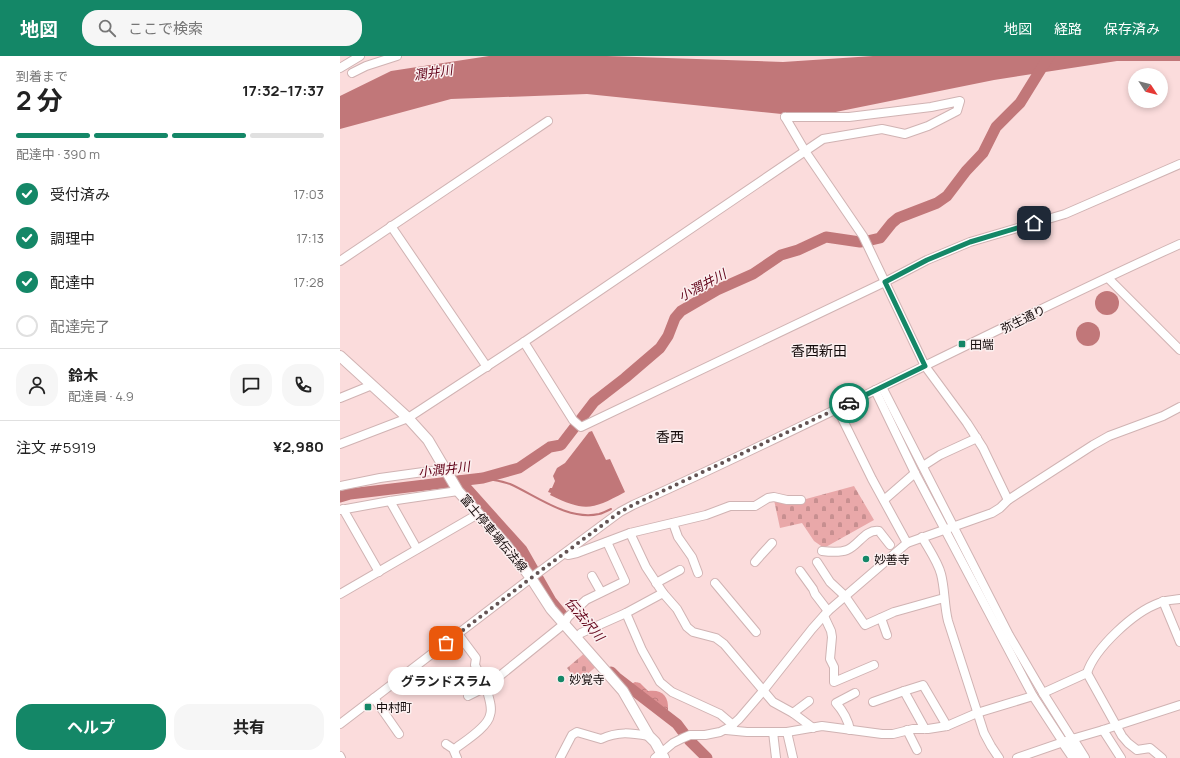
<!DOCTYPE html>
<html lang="ja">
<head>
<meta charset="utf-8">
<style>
  body { margin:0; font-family:Manrope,"Noto Sans JP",sans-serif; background:#f6f6f6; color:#222; height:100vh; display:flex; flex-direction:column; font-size:15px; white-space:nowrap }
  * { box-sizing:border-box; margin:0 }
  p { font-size:13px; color:#767676 }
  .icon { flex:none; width:22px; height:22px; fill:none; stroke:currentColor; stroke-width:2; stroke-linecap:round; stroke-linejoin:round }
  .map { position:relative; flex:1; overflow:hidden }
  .drawer { display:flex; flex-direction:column; background:#fff; width:340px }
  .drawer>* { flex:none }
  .needle { width:26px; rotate:126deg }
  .controls { position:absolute; left:788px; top:12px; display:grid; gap:8px }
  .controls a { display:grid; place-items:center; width:40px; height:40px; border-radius:50%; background:#fff; box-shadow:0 2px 6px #0003; font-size:20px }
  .pin { position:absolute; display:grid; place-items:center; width:34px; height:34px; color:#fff; margin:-17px; border-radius:8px; box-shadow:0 2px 6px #0006 }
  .courier { position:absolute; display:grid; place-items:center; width:40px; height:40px; margin:-20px; border:3px solid #148767; border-radius:50%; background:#fff; color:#222; box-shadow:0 1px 5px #0007 }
  .bubble { position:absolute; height:28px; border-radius:14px; background:#fff; box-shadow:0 2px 6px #0003; font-size:13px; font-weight:700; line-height:28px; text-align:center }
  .headline em { font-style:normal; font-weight:700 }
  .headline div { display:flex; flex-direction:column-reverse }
  .headline { display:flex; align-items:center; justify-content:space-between; height:68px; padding:0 16px }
  h1 { font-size:26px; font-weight:700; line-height:30px }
  .bar { display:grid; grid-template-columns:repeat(4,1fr); gap:6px 4px; align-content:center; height:48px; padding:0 16px }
  .bar i { height:5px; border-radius:3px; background:#e0e0e0 }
  .bar .active { background:#148767 }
  .bar p { grid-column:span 4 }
  .line { display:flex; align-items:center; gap:10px; padding:0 16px; border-top:1px solid #e0e0e0 }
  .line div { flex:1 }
  .round { display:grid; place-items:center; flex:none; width:42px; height:42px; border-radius:16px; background:#f6f6f6 }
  ol { padding:0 16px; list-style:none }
  li { display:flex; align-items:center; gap:12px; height:44px }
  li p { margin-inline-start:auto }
  li .icon { padding:4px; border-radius:50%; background:#148767; color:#fff; stroke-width:4 }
  li:last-child { color:#767676 }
  li i { width:22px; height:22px; border:2px solid #e0e0e0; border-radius:50% }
  .action { display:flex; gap:8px; margin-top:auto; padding:8px 16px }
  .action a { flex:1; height:46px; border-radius:16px; background:#148767; color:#fff; font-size:16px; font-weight:700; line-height:46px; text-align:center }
  .action a+a { background:#f6f6f6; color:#222 }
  header { display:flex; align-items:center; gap:24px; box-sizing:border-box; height:56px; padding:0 20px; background:#148767; color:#fff }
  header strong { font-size:19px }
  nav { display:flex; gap:22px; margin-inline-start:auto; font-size:14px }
  .search { width:280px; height:36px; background:#f6f6f6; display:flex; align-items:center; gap:10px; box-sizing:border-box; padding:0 14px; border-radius:16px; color:#767676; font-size:15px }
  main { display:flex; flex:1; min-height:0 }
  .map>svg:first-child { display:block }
</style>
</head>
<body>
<header>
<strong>地図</strong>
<div class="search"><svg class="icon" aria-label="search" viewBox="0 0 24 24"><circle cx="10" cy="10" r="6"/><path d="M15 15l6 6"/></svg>ここで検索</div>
<nav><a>地図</a><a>経路</a><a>保存済み</a></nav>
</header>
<main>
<section class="drawer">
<div class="headline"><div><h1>2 分</h1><p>到着まで</p></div><em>17:32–17:37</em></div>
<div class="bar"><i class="active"></i><i class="active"></i><i class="active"></i><i></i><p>配達中 · 390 m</p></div>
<ol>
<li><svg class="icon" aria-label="check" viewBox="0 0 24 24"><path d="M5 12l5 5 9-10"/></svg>受付済み<p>17:03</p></li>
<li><svg class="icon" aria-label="check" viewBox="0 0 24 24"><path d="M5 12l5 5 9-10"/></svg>調理中<p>17:13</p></li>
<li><svg class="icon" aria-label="check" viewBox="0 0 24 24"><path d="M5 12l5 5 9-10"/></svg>配達中<p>17:28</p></li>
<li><i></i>配達完了</li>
</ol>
<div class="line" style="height:72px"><a class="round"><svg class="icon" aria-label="person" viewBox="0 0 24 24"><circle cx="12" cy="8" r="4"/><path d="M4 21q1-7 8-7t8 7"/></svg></a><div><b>鈴木</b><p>配達員 · 4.9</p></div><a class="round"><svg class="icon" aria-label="chat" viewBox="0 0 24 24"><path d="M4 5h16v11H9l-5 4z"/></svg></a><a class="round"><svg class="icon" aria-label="phone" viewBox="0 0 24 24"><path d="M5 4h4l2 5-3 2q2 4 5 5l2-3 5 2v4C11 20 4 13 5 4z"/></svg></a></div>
<div class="line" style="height:52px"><div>注文 #5919</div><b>¥2,980</b></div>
<div class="action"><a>ヘルプ</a><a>共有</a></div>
</section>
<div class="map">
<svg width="840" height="702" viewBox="0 0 840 702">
  <defs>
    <pattern id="forest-crowns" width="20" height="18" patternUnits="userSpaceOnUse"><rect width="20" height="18" fill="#df9294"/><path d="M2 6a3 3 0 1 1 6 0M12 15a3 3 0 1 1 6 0" fill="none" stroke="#be7d7e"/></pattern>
    <pattern id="cemetery-stones" width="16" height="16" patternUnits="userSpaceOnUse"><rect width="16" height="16" fill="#e9a8a9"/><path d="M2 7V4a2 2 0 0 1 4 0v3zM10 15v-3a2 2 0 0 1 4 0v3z" fill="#c78f90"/></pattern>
  </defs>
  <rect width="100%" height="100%" fill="#fbdcdc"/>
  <path fill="url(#forest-crowns)" d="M295,626L300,627L308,635C322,633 329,640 328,654L320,657L298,644L288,630Z"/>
  <g fill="url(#cemetery-stones)">
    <path d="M514,430L534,464L484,492L474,485L462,467L440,472L434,444L466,443Z"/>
    <path d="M246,596L258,609L238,626L227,612Z"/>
  </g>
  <g fill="#c17779">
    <path d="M149,0H267L443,6L533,0H840V5H777L654,24L471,61L247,38L111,43L0,73V40L51,15Z"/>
    <circle cx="767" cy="247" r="12"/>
    <circle cx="748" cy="278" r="12"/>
    <path d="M252,375L266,404L270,403L285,436C252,454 245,456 210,439L211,437L208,436L210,432H212L215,425L213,420L217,412L225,407L249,376Z"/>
  </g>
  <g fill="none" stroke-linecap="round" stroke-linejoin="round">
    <path stroke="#c17779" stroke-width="2" d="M143,422C152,424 162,425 170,428C197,440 228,465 259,458C263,457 267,455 271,453"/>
    <g stroke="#c17779" stroke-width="11">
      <path d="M120,425L182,494L211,545L225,562"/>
      <path d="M0,441L10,438L143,422L179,412L210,391L221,389L254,346L285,322L320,292L328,280L335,262L341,255L377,234L413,218L441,199L458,194L486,181L520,186L527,185L540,182L552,167L558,162L597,147L607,140L626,115L643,97L656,71L680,47L709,0"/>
      <path d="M271,616L276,621L337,668L349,684L367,702"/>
    </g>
    <defs>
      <g id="minor">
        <path d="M0,12L20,0"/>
        <path d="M12,17L26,10L57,0"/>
        <path d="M445,61L465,95L523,180L585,310L627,367L643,392L668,444"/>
        <path d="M51,170L147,311"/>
        <path d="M0,205L208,65"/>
        <path d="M768,222L840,294"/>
        <path d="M184,286L233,364L241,371L545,226L587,204L630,186L725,158L840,108"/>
        <path d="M542,331L669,579L703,637L732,683"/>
        <path d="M535,334L575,417L693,640L723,686"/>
        <path d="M0,342L32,329"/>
        <path d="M497,352L532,423L567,487"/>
        <path d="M0,388L68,362L184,286L483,83L542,73L565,78L588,70L617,55L620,45L591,51L509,61H445"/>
        <path d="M583,410L600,399L637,382"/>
        <path d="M0,430L40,422L105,413"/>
        <path d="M544,444L575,417"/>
        <path d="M50,445L77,493"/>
        <path d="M3,453L39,516"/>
        <path d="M0,454L50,445L118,435"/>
        <path d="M333,467L338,481L352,501L358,517"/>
        <path d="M290,477L306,511L323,537L337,553L347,571L353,576L376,582L384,588L433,646L453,657L473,672"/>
        <path d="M582,481C588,492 598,506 601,518C605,533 604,549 608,565L644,677L651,690L659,702"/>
        <path d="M482,495C490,496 499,497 507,494C518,490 525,473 539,475L550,489"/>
        <path d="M225,498L228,499L237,497L290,477L366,459L390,450H415L428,442L434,441L447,444H461"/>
        <path d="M415,506L421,499L432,487"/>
        <path d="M477,506L490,526L505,540L525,569L554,556L604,542"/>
        <path d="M460,515L473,533L475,538L488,555"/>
        <path d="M252,520L261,536"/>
        <path d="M316,527L340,514"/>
        <path d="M375,527L416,576"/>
        <path d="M0,538L138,458"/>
        <path d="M823,545L840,586"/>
        <path d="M286,557L302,594L320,626L332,636L380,658L393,669"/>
        <path d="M484,560L491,575L492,581L490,603L494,611V626L534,609"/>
        <path d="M541,562L547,579"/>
        <path d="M118,578L136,602L135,609L146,631L128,640"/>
        <path d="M237,581L241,577L286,557L323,537"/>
        <path d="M747,617L782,680L788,687L797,694L810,692L822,702"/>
        <path d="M564,635L585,673"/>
        <path d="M703,637L747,617C755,592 794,556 819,547C825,544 833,544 840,543"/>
        <path d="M34,642L59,678"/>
        <path d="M533,646L564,635L583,629L607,670"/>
        <path d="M453,657L469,645"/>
        <path d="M0,668L191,522L280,456L293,449C477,367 656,271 840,188"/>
        <path d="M386,674L407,676H447L482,670L542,678H553L573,673H588L607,670L637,657L693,640"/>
        <path d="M510,674C508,663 503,655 496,647L515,637"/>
        <path d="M567,674L577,694"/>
        <path d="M763,674L781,702"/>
        <path d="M433,676L436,702"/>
        <path d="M447,676L453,702"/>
        <path d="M106,688L115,694"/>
        <path d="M0,700L1,702"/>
        <path d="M117,702L114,695L116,692C125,685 148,671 150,659C153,651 148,640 146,631L224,568L228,561L246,544L285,525L267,486"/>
        <path d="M220,702L232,679L237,676L261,683C278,675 291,677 309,680"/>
        <path d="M315,702L333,687L343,682L350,679H365L380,676L390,671L399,663L423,635L472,573L488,555L567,487L652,457L660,452L668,444L753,389L769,380L823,360L840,351"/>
        <path d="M677,702L732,683L763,674L840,649"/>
      </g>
      <g id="major">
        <path d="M0,300L68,362L88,384L118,435L167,490L191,522L211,553L283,635L309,680L315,686L324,702"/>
        <path d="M732,683L744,702"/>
        <path d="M723,686L734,702"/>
      </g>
    </defs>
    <use href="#minor" stroke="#d0b3b3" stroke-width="10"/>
    <use href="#major" stroke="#d0b3b3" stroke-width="12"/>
    <use href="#minor" stroke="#fff" stroke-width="8"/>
    <use href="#major" stroke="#fff" stroke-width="10"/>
  </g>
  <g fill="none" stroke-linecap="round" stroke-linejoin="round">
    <path stroke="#645454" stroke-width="4" stroke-dasharray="0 7.2" d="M106,587L191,522L280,456L293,449L509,347"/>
    <path stroke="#148767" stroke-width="5" d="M509,347L585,310L545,226L587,204L630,186L694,167"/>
  </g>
  <g fill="#148767" stroke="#fbefef" stroke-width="1.5">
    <rect x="618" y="284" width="8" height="8" rx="2"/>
    <circle cx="526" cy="503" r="4"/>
    <circle cx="221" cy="623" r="4"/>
    <rect x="24" y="647" width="8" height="8" rx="2"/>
  </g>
  <g text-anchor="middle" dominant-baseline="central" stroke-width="3" stroke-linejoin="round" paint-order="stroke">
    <g font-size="12" fill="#130a0a" stroke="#fbefef">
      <text transform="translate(683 263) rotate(-26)">弥生通り</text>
      <text transform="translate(154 477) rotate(50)">富士停車場伝法線</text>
    </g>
    <g font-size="12" fill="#130a0a" stroke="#fbefef" text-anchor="start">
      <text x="630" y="288">田端</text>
      <text x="534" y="503">妙善寺</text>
      <text x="229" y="623">妙覚寺</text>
      <text x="36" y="651">中村町</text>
    </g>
    <g font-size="13" font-style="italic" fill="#620319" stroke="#fbefef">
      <text transform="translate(93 16) rotate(-8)">潤井川</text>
      <text transform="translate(362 229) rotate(-28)">小潤井川</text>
      <text transform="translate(104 413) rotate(-7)">小潤井川</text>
      <text transform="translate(245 563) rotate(50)">伝法沢川</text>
    </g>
    <g font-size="14" fill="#130a0a" stroke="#fbefef">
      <text x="479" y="294">香西新田</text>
      <text x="330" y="380">香西</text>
    </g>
  </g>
</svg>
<div class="controls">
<a><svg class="needle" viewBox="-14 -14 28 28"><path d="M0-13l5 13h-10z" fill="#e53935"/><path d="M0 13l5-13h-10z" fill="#767676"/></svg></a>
</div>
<div class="pin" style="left:106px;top:587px;background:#ea580c"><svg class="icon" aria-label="bag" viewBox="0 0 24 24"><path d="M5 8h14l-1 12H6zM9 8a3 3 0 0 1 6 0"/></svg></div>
<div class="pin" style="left:694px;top:167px;background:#1f2937"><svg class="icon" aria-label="home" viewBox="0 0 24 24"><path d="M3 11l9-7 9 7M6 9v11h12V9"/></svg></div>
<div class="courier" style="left:509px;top:347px"><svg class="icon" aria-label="car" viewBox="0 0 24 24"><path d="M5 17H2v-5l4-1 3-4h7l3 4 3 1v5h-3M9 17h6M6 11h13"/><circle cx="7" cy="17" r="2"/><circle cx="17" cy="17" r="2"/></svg></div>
<div class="bubble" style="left:48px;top:611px;width:116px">グランドスラム</div>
</div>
</main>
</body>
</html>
